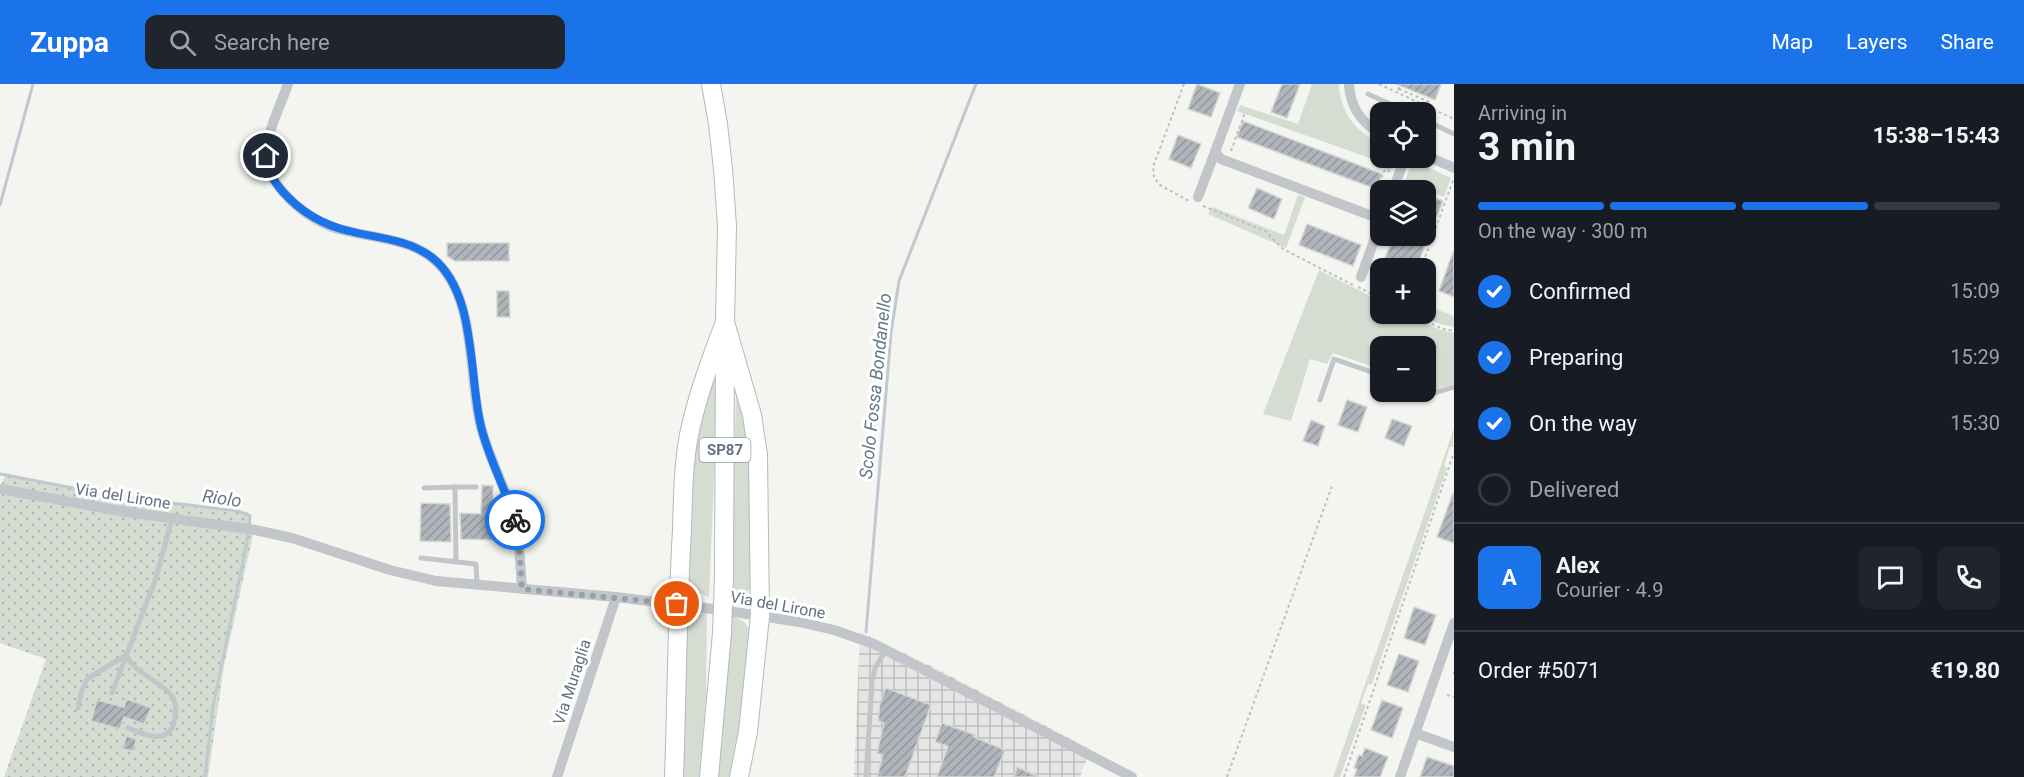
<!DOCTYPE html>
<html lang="en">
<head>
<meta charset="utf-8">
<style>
  body { margin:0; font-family:Roboto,sans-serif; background:#20242c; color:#f1f3f6; height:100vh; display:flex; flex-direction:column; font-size:22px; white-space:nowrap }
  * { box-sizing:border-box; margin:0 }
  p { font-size:20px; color:#9ea1a6 }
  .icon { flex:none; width:33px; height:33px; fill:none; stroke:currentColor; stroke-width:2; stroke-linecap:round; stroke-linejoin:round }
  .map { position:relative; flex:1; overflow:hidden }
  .drawer { display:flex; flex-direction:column; background:#171b24; width:570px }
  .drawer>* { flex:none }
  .buttons { position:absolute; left:1370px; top:18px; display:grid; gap:12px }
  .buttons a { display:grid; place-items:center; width:66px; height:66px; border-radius:12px; background:#171b24; box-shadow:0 2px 4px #0004; font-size:30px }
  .pin { position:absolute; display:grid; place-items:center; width:51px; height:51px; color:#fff; margin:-26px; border:3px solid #fff; border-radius:50%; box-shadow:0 2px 6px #0007 }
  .courier { position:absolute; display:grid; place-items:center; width:60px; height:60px; margin:-30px; border:4px solid #1a73e8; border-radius:50%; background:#fff; color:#222; box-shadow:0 2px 8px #0007 }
  .head em { font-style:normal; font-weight:700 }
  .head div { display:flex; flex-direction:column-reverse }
  .head { display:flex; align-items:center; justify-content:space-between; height:102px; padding:0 24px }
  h1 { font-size:39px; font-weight:700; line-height:45px }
  .bar { display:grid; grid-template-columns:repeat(4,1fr); gap:9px 6px; align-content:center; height:72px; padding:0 24px }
  .bar i { height:8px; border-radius:4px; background:#363941 }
  .bar .active { background:#1a73e8 }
  .bar p { grid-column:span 4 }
  .line { display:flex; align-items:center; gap:15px; padding:0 24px; border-top:2px solid #363941 }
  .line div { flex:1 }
  .round { display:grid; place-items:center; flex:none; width:63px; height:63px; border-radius:12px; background:#20242c }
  ol { padding:0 24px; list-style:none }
  li { display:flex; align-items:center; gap:18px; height:66px }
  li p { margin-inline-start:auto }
  li .icon { padding:6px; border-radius:50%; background:#1a73e8; color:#fff; stroke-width:4 }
  li:last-child { color:#9ea1a6 }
  li i { width:33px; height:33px; border:3px solid #363941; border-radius:50% }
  header { display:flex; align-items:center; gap:36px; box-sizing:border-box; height:84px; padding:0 30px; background:#1a73e8; color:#fff }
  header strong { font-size:28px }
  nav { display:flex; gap:33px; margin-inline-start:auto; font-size:21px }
  .search { width:420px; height:54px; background:#20242c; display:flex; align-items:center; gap:15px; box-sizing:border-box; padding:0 21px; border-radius:12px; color:#9ea1a6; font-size:22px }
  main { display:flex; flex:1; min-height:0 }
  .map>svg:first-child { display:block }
</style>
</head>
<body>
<header>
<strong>Zuppa</strong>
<div class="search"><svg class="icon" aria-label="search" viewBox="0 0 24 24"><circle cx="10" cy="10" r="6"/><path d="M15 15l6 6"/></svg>Search here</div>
<nav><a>Map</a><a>Layers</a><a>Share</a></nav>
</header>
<main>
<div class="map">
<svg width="1454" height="693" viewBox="0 0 1454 693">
  <defs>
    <pattern id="industrial-grid" width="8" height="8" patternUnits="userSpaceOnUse" patternTransform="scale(1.5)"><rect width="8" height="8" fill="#e5e6e4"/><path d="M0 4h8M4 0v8" fill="none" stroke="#bdbfbe"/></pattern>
    <pattern id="park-dots" width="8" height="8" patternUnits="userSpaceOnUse" patternTransform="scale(1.5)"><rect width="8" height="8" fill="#d5dcd1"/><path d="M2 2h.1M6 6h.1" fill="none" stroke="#b0b7af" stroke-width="1.8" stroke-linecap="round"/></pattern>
    <pattern id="building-hatch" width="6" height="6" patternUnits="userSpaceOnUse" patternTransform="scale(1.5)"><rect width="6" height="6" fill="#afb5bb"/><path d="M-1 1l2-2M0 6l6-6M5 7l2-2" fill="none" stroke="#92989d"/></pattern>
  </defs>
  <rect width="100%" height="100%" fill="#f4f5f0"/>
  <path fill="url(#industrial-grid)" d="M860,548L933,583L1090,665L1080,693H854Z"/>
  <g fill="#d5dcd1">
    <path d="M1312,0H1339C1340,28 1355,47 1380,59V74H1396L1391,86L1384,84V79L1237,27L1240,21L1298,40Z"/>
    <path d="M1412,76L1451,94L1444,113L1405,97Z"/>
    <path d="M1298,111L1305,113L1286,164L1208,130L1212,123L1284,151Z"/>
    <path d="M1319,186L1380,217V230H1405L1441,246L1454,249V300L1436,305L1425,301V262H1380V285L1333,269L1327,280L1310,275L1291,337L1263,330Z"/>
    <path d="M1425,221L1454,232V243L1440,240L1415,230H1425Z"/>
    <path d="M719,275L709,513C700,511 694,503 686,501L695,348Z"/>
    <path d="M736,311H738L753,362L751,501L745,515L731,517Z"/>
    <path d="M1454,344L1453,363H1450L1444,381L1447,384L1372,600H1368L1361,619L1366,621L1340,693H1333Z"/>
    <path d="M707,528L706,613L699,693H680L685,549C688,537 694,530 707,528Z"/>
    <path d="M731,532C744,536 749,540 751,553L735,693H718Z"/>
  </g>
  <path fill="url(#park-dots)" d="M6,389L109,413L248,428L254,446L224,582L208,693H4L46,575L0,559V405Z"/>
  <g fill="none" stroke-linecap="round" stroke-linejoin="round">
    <g stroke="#c0c9cf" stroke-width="3">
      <path d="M0,121L33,0"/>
      <path d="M0,390L115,412L238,427L250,432L247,458L213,622L205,693"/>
      <path d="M866,548L891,249L899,197L976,0"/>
    </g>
  </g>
  <g fill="url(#building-hatch)" stroke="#d6d6d3" stroke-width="1.5">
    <path d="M1197,0L1220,9L1211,33L1188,25Z"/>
    <path d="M1282,0H1300L1287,34L1271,28Z"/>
    <path d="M1396,0H1441L1435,16Z"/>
    <path d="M1243,37L1382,90L1376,105L1237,53Z"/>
    <path d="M1178,51L1201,60L1191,84L1169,75Z"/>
    <path d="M1257,104L1282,115L1274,135L1248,124Z"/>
    <path d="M1425,110L1443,117L1416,184H1381L1394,152H1425Z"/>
    <path d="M1307,140L1361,161L1353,182L1299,161Z"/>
    <path d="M447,159H509V177H455L447,172Z"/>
    <path d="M1453,168H1454V213L1439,207Z"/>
    <path d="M497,207H509L510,233H497Z"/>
    <path d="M1347,316L1367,323L1358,348L1338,341Z"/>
    <path d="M1392,335L1412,342L1404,362L1385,354Z"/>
    <path d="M1311,336L1325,342L1318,362L1303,357Z"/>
    <path d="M482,401L493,402V430H499L498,456L461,455L460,429L481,430Z"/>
    <path d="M1453,409H1454V459L1437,453Z"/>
    <path d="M421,419L450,420L451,458L420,457Z"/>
    <path d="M1414,523L1436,531L1425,561L1404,554Z"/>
    <path d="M1399,570L1419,577L1408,608L1387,601Z"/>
    <path d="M886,604L931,621L905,693H877L883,671L877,669L884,639L878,637L880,619Z"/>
    <path d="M127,615L151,624L144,640L124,633L120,645L91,637L97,616L124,623Z"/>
    <path d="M1382,616L1403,624L1392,654L1371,646Z"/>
    <path d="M942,639L975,651L974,653L1005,666L994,693H937L948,662L935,658Z"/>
    <path d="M126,652L136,655L134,667L123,665Z"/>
    <path d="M1365,664L1388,673L1380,693H1354L1357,685L1354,684L1359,671L1362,672Z"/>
    <path d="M1427,673L1454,682V693H1420Z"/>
    <path d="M1017,683L1039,693H1014Z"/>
  </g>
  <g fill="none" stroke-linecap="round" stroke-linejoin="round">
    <defs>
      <g id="primary">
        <path d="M711,0L718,40L723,85L727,142L725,238L752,331L758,371L760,532L748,648L739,693"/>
        <path d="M724,494L725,258"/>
        <path d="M674,693C677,611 677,529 682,446C683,415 683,382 689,351C697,312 711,275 725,238"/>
        <path d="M709,693L722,549"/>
      </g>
    </defs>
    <use href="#primary" stroke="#b5b9bd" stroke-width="20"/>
    <g stroke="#bebfc1" stroke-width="2" stroke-dasharray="3 3" stroke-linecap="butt">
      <path d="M1184,0L1153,83L1154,93L1160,101L1189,117"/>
      <path d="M1379,0L1454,35"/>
      <path d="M1399,5L1432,19"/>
      <path d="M1398,6L1401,0"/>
      <path d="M1231,67L1244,31L1240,30"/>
      <path d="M1203,122L1265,147L1283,165L1353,201"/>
      <path d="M1371,122L1385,85L1390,88"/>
      <path d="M1421,184L1454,94"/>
      <path d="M1358,203L1380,214"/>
      <path d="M1410,230L1443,245L1454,247"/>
      <path d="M1453,589H1454"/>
      <path d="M1447,611L1454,613"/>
      <path d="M1227,693L1332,402"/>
      <path d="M1344,693L1454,368"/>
    </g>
    <g stroke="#c2c5c9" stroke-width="5">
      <path d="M1368,10L1408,28"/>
      <path d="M1425,36L1454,50"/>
      <path d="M1425,306L1434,309L1454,303"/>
      <path d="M1320,316L1334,275L1380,291"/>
      <path d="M455,403H476"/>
      <path d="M424,404L455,403L456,478"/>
      <path d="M421,474L476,480L477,500"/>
      <path d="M112,609L156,494L172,435"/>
      <path d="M78,624L81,609L87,595L126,571C136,592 171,601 175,619C177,626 175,635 173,642C165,661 141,649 128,644"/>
      <path d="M866,693L872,598L875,584L886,566"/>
    </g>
    <g stroke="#c2c5c9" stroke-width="10">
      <path d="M288,0C280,23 266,49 266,74C267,87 276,100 284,109C297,124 314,136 332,143C370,156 417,151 444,186C475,224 469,294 480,339C486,366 499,390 508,416C519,445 520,474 522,505"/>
      <path d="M1240,0L1215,68L1221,75L1380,135"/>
      <path d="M1349,0C1350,23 1361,38 1380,50"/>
      <path d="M1425,71L1454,84"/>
      <path d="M1393,106L1405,74"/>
      <path d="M1198,113L1215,68"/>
      <path d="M1361,193L1380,140"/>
      <path d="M0,405L119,427L255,446L292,454L390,486L436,497L616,513L721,526L799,538L834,546L874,560L1132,693"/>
      <path d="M1415,649L1454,663"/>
      <path d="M557,693L616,513"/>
      <path d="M1400,693L1454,539"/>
    </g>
    <use href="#primary" stroke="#fff" stroke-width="18"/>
    <defs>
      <path id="primary-bridge" d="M722,549L724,494"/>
    </defs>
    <use href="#primary-bridge" stroke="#b5b9bd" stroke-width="20" stroke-linecap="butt"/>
    <use href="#primary-bridge" stroke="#fff" stroke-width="18"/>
  </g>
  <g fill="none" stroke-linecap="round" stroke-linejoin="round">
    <path stroke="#95a0a9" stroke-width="6" stroke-dasharray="0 10.8" d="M515,436L519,461L522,505L677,520"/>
    <path stroke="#1a73e8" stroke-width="8" d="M266,72C267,86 274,98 283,108C301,128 323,141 349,147C376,154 406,155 430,172C476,205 469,289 480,338C487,372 505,403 515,436"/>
  </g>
  <g text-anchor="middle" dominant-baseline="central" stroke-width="6" stroke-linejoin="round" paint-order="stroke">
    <rect fill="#fff" stroke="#919ca8" stroke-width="1.5" x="699.5" y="354" width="51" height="24" rx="4.5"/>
    <g font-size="15" font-weight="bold" fill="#627283">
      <text x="725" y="366">SP87</text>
    </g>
    <g font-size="16" fill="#627283" stroke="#fff">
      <text transform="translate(123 412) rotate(9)">Via del Lirone</text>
      <text transform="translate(778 521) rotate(10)">Via del Lirone</text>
      <text transform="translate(572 598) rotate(-72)">Via Muraglia</text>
    </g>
    <g font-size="18" font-style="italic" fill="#637a87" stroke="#fff">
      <text transform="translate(875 302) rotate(-84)">Scolo Fossa Bondanello</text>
      <text transform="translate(222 414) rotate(8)">Riolo</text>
    </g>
  </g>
</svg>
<div class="buttons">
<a><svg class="icon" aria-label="locate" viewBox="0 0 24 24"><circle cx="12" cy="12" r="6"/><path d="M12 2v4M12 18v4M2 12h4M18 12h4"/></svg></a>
<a><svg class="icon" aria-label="layers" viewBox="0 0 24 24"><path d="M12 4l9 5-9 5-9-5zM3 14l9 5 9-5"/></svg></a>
<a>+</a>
<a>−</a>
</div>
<div class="pin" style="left:677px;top:520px;background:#ea580c"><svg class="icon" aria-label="bag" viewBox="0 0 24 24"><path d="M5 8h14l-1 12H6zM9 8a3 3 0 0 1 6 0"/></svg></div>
<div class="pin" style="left:266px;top:72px;background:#1f2937"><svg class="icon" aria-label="home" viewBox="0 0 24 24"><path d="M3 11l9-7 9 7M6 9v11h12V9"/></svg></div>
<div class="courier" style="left:515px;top:436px"><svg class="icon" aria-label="bike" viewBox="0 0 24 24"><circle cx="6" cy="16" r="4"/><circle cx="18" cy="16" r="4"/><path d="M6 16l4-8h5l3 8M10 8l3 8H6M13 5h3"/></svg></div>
</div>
<section class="drawer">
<div class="head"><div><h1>3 min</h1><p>Arriving in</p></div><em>15:38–15:43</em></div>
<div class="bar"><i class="active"></i><i class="active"></i><i class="active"></i><i></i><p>On the way · 300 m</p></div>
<ol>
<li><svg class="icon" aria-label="check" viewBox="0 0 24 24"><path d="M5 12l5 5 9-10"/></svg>Confirmed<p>15:09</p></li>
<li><svg class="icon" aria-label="check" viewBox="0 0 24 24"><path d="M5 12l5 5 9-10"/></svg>Preparing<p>15:29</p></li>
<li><svg class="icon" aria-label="check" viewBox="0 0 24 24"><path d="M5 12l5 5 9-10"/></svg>On the way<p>15:30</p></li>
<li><i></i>Delivered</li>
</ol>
<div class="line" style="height:108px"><b class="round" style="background:#1a73e8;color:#fff">A</b><div><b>Alex</b><p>Courier · 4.9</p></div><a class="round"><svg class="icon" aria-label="chat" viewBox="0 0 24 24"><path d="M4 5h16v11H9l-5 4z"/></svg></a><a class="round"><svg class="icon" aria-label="phone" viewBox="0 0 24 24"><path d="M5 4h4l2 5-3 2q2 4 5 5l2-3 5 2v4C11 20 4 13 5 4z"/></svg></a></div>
<div class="line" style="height:78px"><div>Order #5071</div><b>€19.80</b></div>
</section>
</main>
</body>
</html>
